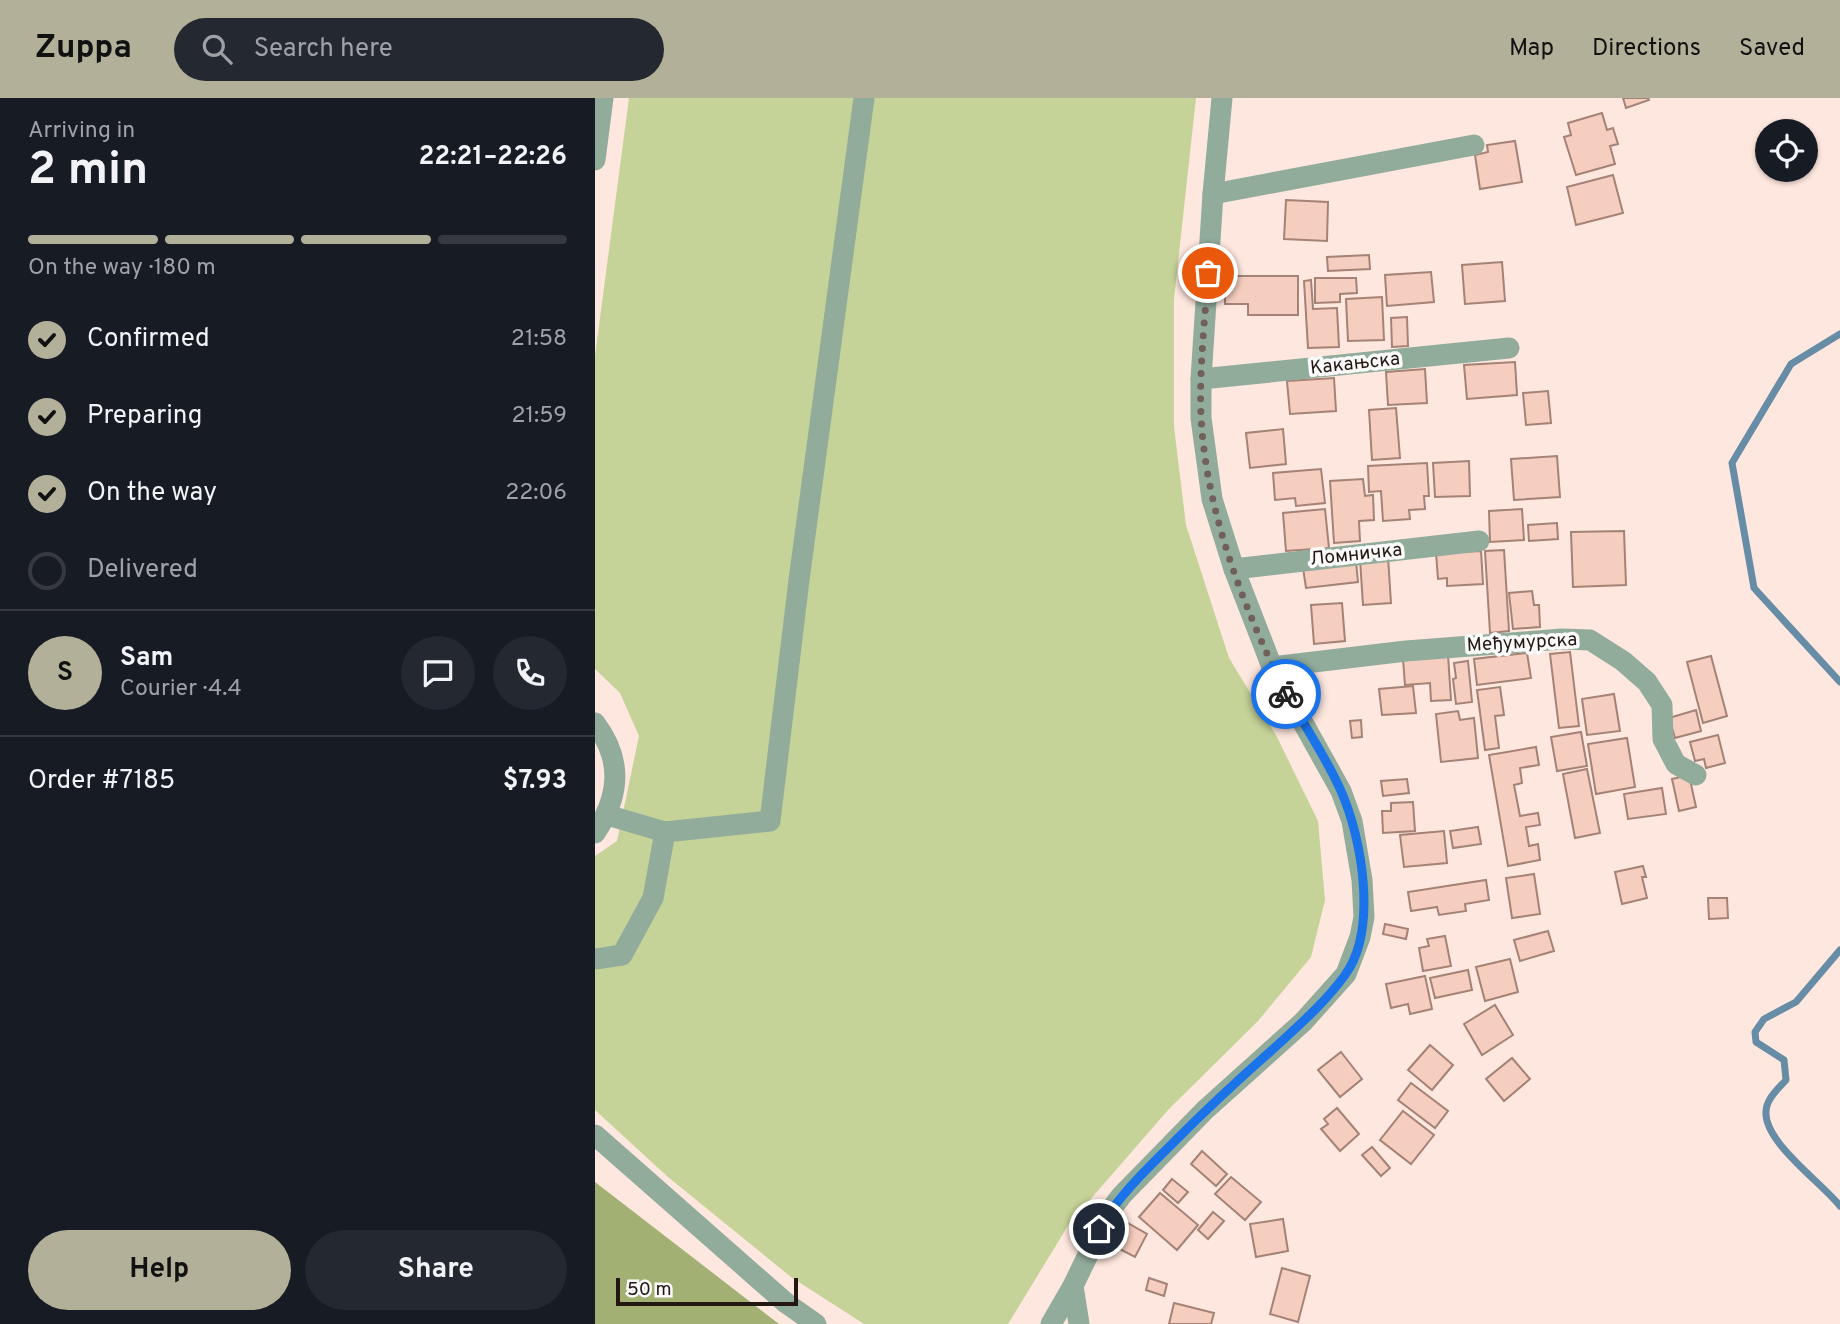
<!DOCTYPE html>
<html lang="en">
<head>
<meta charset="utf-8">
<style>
  body { margin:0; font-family:Overpass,sans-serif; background:#242831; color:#f1f3f6; height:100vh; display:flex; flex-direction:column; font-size:26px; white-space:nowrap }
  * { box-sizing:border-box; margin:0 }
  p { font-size:23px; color:#9ea1a6 }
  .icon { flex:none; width:38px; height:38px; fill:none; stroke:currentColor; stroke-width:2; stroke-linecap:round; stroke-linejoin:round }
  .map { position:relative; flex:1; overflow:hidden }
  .details { display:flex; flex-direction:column; background:#171b24; width:595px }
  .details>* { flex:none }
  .buttons { position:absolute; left:1160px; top:21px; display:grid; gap:14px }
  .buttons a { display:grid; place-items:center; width:63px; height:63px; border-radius:50%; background:#171b24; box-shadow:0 2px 5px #0004; font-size:35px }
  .scale { position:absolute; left:21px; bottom:18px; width:182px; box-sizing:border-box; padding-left:7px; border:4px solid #241712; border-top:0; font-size:19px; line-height:24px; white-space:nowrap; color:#241712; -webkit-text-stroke:5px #fafafa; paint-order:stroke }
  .pin { position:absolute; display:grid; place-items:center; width:60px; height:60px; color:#fff; margin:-30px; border:4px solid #fff; border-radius:50%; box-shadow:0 2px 7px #0007 }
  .courier { position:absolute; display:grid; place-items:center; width:70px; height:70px; margin:-35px; border:5px solid #1a73e8; border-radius:50%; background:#fff; color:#222; box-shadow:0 2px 9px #0007 }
  .overview em { font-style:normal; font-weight:700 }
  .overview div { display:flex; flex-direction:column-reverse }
  .overview { display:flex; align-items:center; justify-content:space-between; height:119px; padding:0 28px }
  h1 { font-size:46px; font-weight:700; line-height:52px }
  .bar { display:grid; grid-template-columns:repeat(4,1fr); gap:10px 7px; align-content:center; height:84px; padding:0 28px }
  .bar i { height:9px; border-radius:5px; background:#363941 }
  .bar .active { background:#b3b09a }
  .bar p { grid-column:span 4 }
  .line { display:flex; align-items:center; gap:18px; padding:0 28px; border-top:2px solid #363941 }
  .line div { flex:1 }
  .round { display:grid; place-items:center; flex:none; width:74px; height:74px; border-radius:37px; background:#242831 }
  ol { padding:0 28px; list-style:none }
  li { display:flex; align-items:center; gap:21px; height:77px }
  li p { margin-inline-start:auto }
  li .icon { padding:7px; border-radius:50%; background:#b3b09a; color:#111; stroke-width:4 }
  li:last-child { color:#9ea1a6 }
  li i { width:38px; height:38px; border:4px solid #363941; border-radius:50% }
  .primary-button { display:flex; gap:14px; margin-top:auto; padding:14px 28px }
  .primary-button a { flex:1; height:80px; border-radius:42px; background:#b3b09a; color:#111; font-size:28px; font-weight:700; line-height:80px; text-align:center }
  .primary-button a+a { background:#242831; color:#f1f3f6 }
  header { display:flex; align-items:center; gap:42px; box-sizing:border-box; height:98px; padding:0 35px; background:#b3b09a; color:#111 }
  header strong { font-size:33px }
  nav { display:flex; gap:38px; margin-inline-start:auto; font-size:24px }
  .search { width:490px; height:63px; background:#242831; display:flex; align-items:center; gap:18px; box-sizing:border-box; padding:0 24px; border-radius:38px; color:#9ea1a6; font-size:26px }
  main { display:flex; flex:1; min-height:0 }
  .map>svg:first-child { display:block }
</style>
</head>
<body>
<header>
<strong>Zuppa</strong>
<div class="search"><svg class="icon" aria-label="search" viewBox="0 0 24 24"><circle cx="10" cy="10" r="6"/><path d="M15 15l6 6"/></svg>Search here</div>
<nav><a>Map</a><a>Directions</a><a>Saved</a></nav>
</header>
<main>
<section class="details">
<div class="overview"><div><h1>2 min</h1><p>Arriving in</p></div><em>22:21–22:26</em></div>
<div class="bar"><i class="active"></i><i class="active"></i><i class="active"></i><i></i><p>On the way · 180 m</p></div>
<ol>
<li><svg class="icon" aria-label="check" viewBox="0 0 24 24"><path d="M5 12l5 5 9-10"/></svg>Confirmed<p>21:58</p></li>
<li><svg class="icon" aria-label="check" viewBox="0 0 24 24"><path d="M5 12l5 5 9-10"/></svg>Preparing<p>21:59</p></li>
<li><svg class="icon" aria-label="check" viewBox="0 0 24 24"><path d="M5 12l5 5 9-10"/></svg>On the way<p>22:06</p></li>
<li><i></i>Delivered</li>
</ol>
<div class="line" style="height:126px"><b class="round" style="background:#b3b09a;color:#111">S</b><div><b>Sam</b><p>Courier · 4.4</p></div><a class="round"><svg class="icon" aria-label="chat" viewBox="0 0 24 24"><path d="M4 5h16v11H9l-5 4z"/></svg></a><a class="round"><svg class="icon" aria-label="phone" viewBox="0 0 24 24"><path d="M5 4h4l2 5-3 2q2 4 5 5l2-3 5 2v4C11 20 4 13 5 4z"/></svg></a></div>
<div class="line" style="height:91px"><div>Order #7185</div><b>$7.93</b></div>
<div class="primary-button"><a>Help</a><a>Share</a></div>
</section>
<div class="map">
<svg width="1245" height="1226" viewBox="0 0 1245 1226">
  <rect width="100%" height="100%" fill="#fee7de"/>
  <path fill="#c5d298" d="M34,0H601L579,201V329L591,427L634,560L681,637L723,723L730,802L716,859L663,923L573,1012L474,1126L413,1226H269L196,1179L73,1079L0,1012V758L22,743L44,638L25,595L0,571V258Z"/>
  <path fill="#a3b074" d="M0,1084L184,1226H0Z"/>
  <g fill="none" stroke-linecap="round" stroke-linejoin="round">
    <g stroke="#668ca6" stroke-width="7">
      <path d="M1245,236L1196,266L1137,365L1159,490L1245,584"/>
      <path d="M1245,852L1201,904L1169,921L1160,934L1161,944L1189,962L1191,982C1183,991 1171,1001 1171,1014C1169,1044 1227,1085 1245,1108"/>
    </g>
  </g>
  <g fill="#f6cebf" stroke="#a48275" stroke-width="2">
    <path d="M1028,0H1053L1054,2L1031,10Z"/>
    <path d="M1007,15L1012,32L1018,30L1023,46L1015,48L1020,66L981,77L969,39L976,37L973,25Z"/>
    <path d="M920,43L927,84L885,91L880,57L893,54L892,47Z"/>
    <path d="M1018,77L1028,115L981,127L972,89Z"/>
    <path d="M691,102L733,104L732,143L689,141Z"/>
    <path d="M774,157L775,171L733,173L732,159Z"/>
    <path d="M907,164L910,203L870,206L867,167Z"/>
    <path d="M836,174L839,204L792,208L790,177Z"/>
    <path d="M630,178H703V217H653V206H630Z"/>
    <path d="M720,180H761L762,195L745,196V204L720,205Z"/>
    <path d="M716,182L718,211L742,210L744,249L713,250L709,183Z"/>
    <path d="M787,199L789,242L753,243L751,201Z"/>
    <path d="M812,219L813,248L797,249L796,220Z"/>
    <path d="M920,264L922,297L872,301L869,267Z"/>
    <path d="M830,271L832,305L793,307L791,274Z"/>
    <path d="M739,280L741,313L695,316L692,283Z"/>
    <path d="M953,293L956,325L931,327L928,295Z"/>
    <path d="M801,310L805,360L777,362L774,312Z"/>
    <path d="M688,331L691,366L655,370L651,335Z"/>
    <path d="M962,358L965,399L919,402L916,361Z"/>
    <path d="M874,363L875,398L840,399L838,365Z"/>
    <path d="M832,365L834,398H829L830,411L814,412L815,421L788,423L786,393L774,394L773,368Z"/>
    <path d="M726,371L730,405L701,408L700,400L680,402L678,375Z"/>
    <path d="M768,381L770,398L778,397L779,422L764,423L765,443L739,445L735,383Z"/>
    <path d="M730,411L734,450L691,453L688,415Z"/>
    <path d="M927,411L929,442L895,444L894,413Z"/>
    <path d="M962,425L963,441L934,443L933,427Z"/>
    <path d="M1029,433L1031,487L978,489L976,434Z"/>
    <path d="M909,452L914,533L895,535L890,453Z"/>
    <path d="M886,453L888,486L852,488V480L843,481L841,455Z"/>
    <path d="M793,459L796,505L768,507L765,461Z"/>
    <path d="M761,464L763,484L711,490L708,470Z"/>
    <path d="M937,493L939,507H944L945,529L918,531L914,495Z"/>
    <path d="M747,505L750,543L719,546L716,507Z"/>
    <path d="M975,554L984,628L964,630L955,556Z"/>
    <path d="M932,555L936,580L882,587L879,561Z"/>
    <path d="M853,557L856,602L836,603L835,585L810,587L808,561Z"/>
    <path d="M1116,558L1132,618L1108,625L1092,564Z"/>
    <path d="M873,563L877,604L861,606L858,581L861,580L859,565Z"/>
    <path d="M818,588L821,615L787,617L784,591Z"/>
    <path d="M905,589L909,617L900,618L904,650L890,652L882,592Z"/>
    <path d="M1019,596L1025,633L992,637L987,601Z"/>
    <path d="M1101,612L1106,633L1080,640L1074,620Z"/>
    <path d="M863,613L865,622L879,620L883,660L846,664L841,616Z"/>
    <path d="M766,622L767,639L757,640L755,623Z"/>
    <path d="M986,634L992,668L962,673L956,639Z"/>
    <path d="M1123,637L1130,665L1111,670L1109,661L1100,663L1095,644Z"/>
    <path d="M1032,640L1040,689L1001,696L993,646Z"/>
    <path d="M941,649L944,667L925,670L927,685L919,687L925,718L943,715L945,727L931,729L934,748L943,746L945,762L913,768L894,657Z"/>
    <path d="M992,671L1005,735L980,740L968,676Z"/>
    <path d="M1094,677L1101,709L1084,713L1077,681Z"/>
    <path d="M812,681L814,695L788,698L786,683Z"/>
    <path d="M1067,690L1071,716L1033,721L1029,696Z"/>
    <path d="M818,704L820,733L788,735L787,713H796V705Z"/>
    <path d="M883,729L886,746L858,750L855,733Z"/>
    <path d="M849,733L852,765L809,769L805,737Z"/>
    <path d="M1048,768L1051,779H1047L1052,800L1027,806L1020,774Z"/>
    <path d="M939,776L945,816L917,820L911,780Z"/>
    <path d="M891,782L894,802L870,806L871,813L844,817L842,809L816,813L813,794Z"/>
    <path d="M1113,800H1132L1133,820L1114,821Z"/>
    <path d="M790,826L813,831L811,841L788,836Z"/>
    <path d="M953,833L959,853L925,863L919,842Z"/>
    <path d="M850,838L856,868L828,873L824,850L834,848L832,841Z"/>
    <path d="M915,861L923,894L890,903L881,869Z"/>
    <path d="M873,872L877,892L840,900L835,880Z"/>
    <path d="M830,878L837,911L815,916L813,906L796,910L791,886Z"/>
    <path d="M900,907L918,937L887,957L869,926Z"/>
    <path d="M835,947L858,967L837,992L813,972Z"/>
    <path d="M746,954L767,981L745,999L723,972Z"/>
    <path d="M917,960L935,981L909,1003L891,981Z"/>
    <path d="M816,985L853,1013L840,1030L803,1002Z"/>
    <path d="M742,1010L764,1036L745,1053L726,1031L733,1026L729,1021Z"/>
    <path d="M808,1013L839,1037L816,1066L785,1042Z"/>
    <path d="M777,1049L795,1070L786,1078L767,1057Z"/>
    <path d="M607,1053L632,1076L621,1088L596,1066Z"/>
    <path d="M636,1079L666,1104L650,1122L620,1096Z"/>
    <path d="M577,1081L593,1094L583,1105L568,1092Z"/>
    <path d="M565,1095L603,1127L582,1152L544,1119Z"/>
    <path d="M618,1114L629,1123L613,1141L603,1132Z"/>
    <path d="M688,1121L693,1153L661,1159L655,1126Z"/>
    <path d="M531,1124L552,1136L540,1159L517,1147Z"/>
    <path d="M687,1170L715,1178L703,1224L675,1216Z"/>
    <path d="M554,1180L572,1186L569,1198L551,1192Z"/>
    <path d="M579,1205L619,1215L616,1226H574Z"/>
  </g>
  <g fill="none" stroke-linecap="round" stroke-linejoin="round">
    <g stroke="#92ac9c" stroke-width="21">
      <path d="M0,62L8,0"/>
      <path d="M618,96L879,47"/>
      <path d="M606,281L914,250"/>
      <path d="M639,471L884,443"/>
      <path d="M677,569L811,553L967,541L995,542L1028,563L1052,584L1067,607L1068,641L1081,666L1101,677"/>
      <path d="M0,625C28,662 25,698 0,735"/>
      <path d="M12,717L70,734L175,723L204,482L269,0"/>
      <path d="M0,861L27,857L58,800L70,734"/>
      <path d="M0,1037L191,1205L221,1226"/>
      <path d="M478,1188L484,1226"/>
      <path d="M456,1226L478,1188L513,1115L527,1097L610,1012L708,924L751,876L765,839L769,819L767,782L757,723L746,693L677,569L639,471L617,401L606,320V281L618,96L627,0"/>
    </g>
  </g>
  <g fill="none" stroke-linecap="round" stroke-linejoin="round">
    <path stroke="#706059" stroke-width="7" stroke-dasharray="0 12.6" d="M613,175C610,222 604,271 606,318C611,415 649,510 691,596"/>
    <path stroke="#1a73e8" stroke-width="9" d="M504,1131C524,1097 552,1071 580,1043C611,1012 643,982 676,953C702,929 730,905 750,877C783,832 767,740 746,693C731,659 710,628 691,596"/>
  </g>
  <g text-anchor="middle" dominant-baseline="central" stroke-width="7" stroke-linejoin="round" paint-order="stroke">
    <g font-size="19" fill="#241712" stroke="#fafafa">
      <text transform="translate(760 266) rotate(-6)">Какањска</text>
      <text transform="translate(761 457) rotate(-6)">Ломничка</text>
      <text transform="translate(927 545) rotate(-3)">Међумурска</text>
    </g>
  </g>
</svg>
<div class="buttons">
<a><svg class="icon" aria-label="locate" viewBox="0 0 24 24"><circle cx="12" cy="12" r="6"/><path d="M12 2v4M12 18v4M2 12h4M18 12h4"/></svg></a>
</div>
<div class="scale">50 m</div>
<div class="pin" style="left:613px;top:175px;background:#ea580c"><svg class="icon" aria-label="bag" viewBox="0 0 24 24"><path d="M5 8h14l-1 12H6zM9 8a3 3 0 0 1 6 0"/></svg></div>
<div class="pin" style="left:504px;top:1131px;background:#1f2937"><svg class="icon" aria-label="home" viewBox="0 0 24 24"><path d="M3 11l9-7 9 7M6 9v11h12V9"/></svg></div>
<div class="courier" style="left:691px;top:596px"><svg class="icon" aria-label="bike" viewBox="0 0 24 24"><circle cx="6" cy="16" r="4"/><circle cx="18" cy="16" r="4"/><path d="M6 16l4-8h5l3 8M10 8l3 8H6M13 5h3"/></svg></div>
</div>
</main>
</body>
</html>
